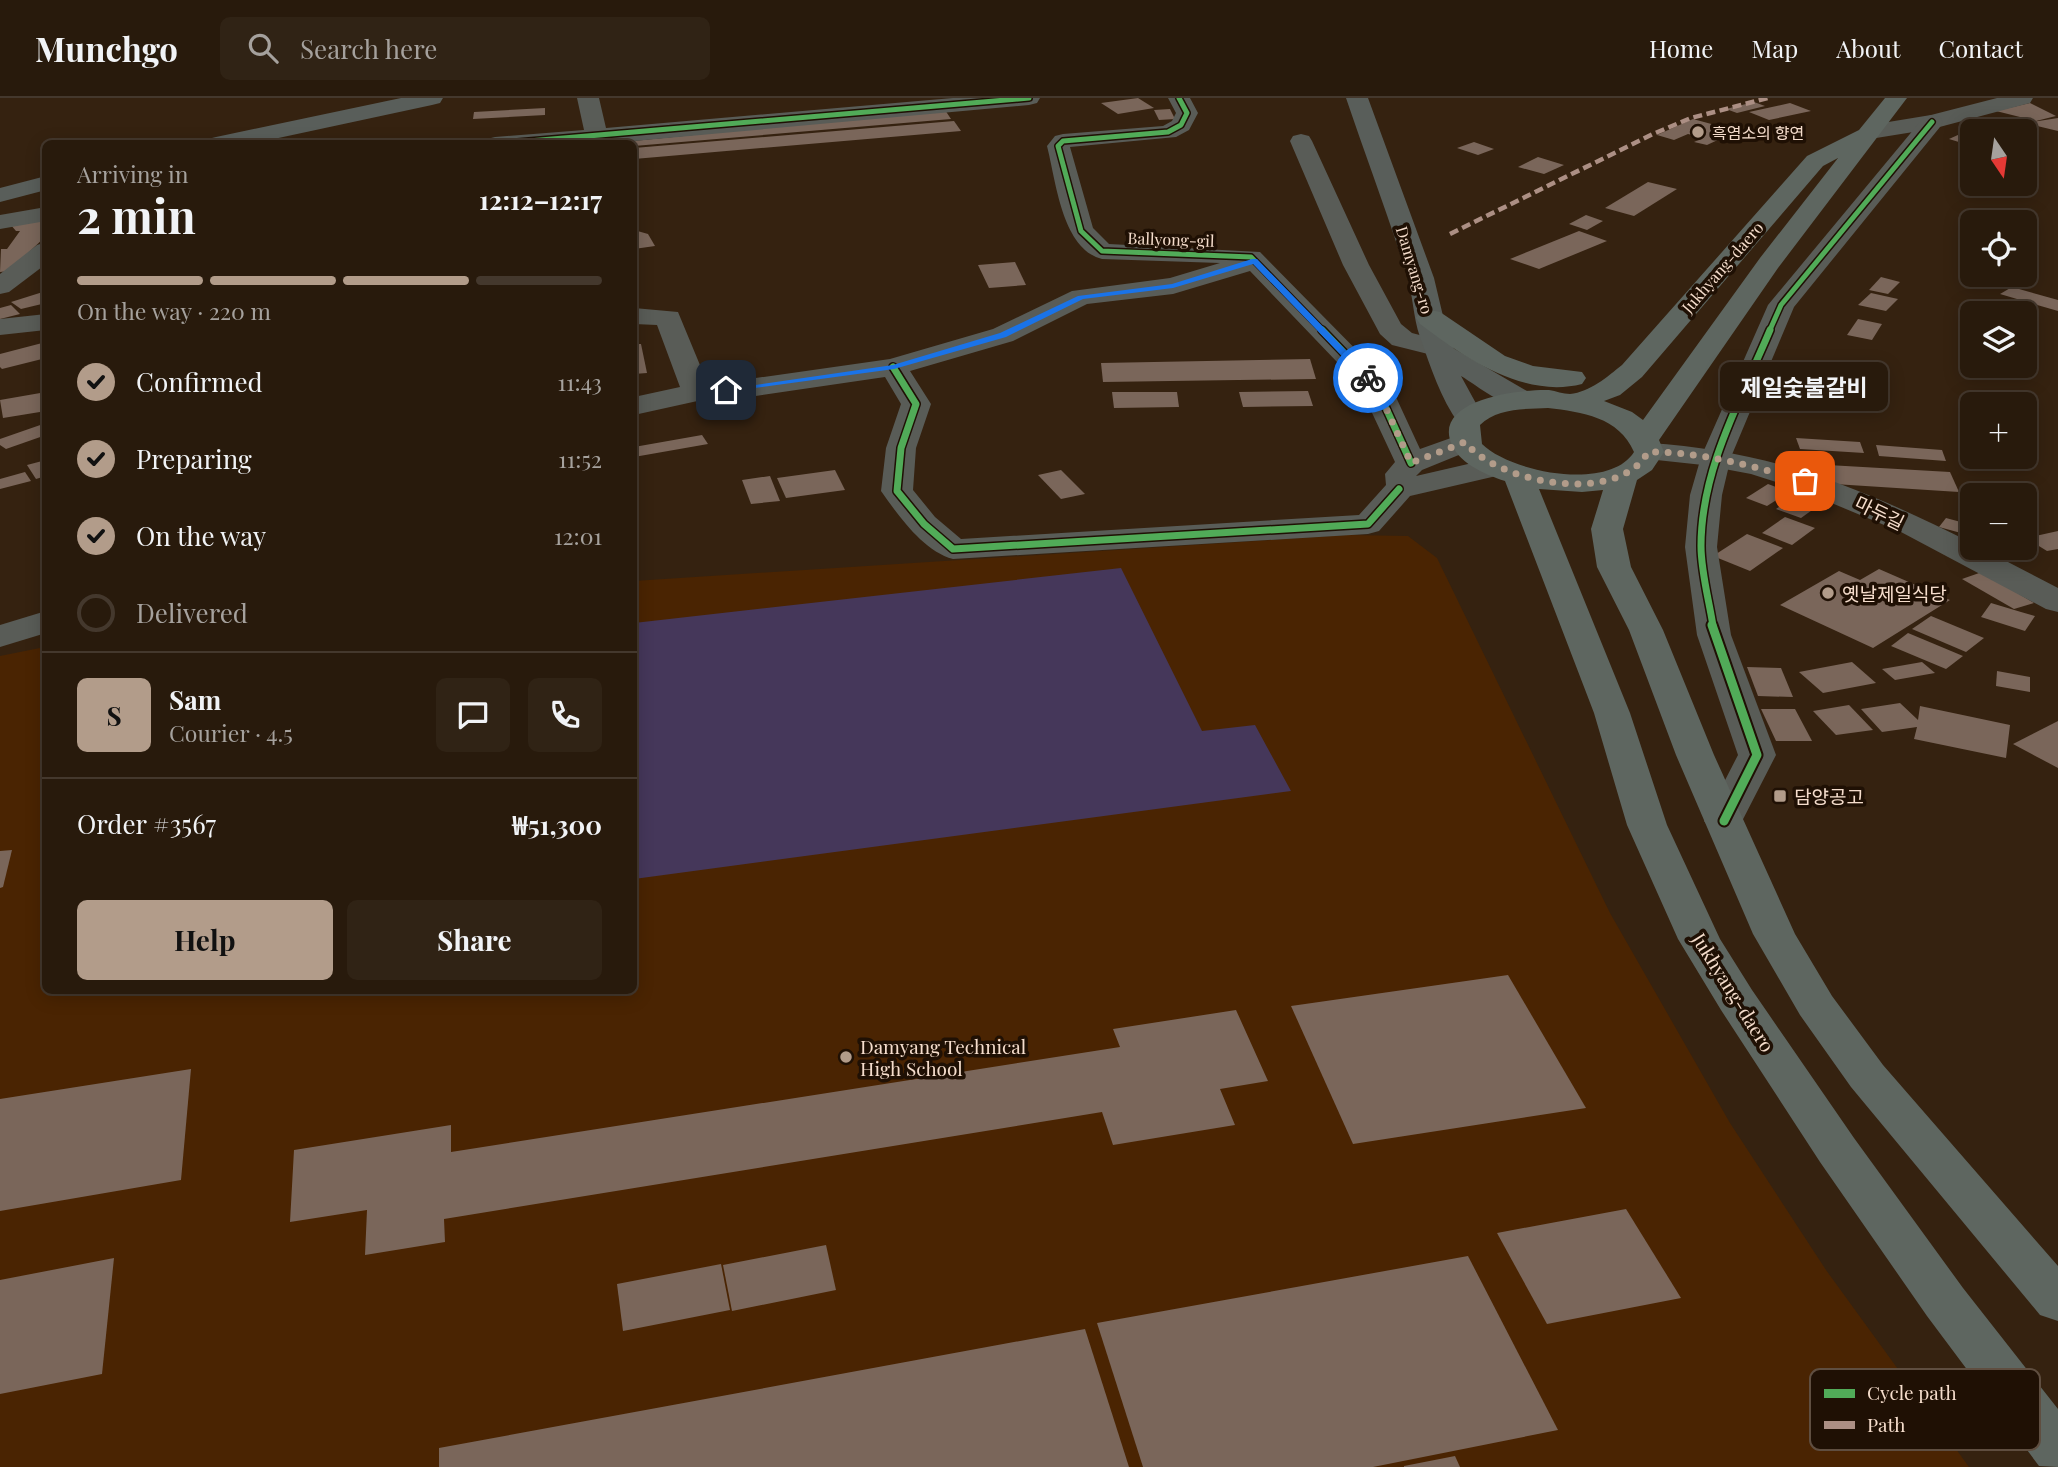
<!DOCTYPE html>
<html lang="en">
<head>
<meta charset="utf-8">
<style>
  body { margin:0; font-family:"Playfair Display","Noto Sans KR",serif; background:#302315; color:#f1f3f6; height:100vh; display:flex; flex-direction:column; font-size:26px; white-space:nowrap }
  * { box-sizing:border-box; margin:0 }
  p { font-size:23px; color:#a5a19d }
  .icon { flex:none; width:38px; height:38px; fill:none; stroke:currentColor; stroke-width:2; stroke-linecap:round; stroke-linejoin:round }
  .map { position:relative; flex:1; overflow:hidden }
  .side { position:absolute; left:42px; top:42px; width:595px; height:854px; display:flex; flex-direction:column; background:#281a0c; border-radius:10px; box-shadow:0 4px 18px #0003,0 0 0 2px #44382d }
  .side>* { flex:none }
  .needle { width:46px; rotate:167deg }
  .fabs { position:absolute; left:1960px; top:21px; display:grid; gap:14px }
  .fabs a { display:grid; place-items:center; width:77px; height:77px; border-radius:10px; background:#281a0c; box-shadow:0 4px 18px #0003,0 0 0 2px #44382d; font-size:35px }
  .pin { position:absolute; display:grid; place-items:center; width:60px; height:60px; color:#fff; margin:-30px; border-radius:14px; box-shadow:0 4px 10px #0006 }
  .courier { position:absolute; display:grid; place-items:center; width:70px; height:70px; margin:-35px; border:5px solid #1a73e8; border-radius:50%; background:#fff; color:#222; box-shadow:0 2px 9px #0007 }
  .bubble { position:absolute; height:49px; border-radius:10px; background:#281a0c; box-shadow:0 4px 18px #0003,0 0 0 2px #44382d; font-size:23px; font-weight:700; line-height:49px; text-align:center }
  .overview em { font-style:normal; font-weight:700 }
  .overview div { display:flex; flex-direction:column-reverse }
  .overview { display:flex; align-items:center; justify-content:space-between; height:119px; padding:0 35px }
  h1 { font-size:46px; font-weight:700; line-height:52px }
  .bar { display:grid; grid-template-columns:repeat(4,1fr); gap:10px 7px; align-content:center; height:84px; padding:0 35px }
  .bar i { height:9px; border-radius:5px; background:#44382d }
  .bar .on { background:#b29c8a }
  .bar p { grid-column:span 4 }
  .line { display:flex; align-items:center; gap:18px; padding:0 35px; border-top:2px solid #44382d }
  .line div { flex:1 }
  .round { display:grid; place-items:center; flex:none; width:74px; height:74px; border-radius:10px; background:#302315 }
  ol { padding:0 35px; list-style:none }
  li { display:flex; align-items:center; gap:21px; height:77px }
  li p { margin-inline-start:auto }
  li .icon { padding:7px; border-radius:50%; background:#b29c8a; color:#111; stroke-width:4 }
  li:last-child { color:#a5a19d }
  li i { width:38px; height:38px; border:4px solid #44382d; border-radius:50% }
  .cta { display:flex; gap:14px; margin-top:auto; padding:14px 35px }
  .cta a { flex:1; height:80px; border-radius:10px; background:#b29c8a; color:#111; font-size:28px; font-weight:700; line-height:80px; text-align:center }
  .cta a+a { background:#302315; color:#f1f3f6 }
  header { display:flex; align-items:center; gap:42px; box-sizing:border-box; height:98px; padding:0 35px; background:#281a0c; border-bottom:2px solid #44382d }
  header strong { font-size:33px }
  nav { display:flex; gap:38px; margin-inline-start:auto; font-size:24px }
  .search { width:490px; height:63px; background:#302315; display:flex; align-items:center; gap:18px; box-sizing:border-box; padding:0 24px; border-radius:10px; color:#a5a19d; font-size:26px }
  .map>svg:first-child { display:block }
</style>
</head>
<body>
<header>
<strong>Munchgo</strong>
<div class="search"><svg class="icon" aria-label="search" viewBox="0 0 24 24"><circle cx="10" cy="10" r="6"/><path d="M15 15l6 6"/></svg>Search here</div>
<nav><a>Home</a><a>Map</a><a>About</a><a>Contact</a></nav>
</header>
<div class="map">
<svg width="2058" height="1369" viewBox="0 0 2058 1369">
  <rect width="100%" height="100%" fill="#352210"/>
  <path fill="#4a2402" d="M1348,437L1408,438L1437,460L1610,815L1730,1025L1826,1172L1969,1369H0V558L45,549L46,892H634V483Z"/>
  <path fill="#45375a" d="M1121,470L1202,633L1255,627L1291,693L634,781V525Z"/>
  <g fill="#7a665a">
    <path d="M1138,0L1154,10L1118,16L1101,5Z"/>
    <path d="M1754,4L1765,8L1737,15L1726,11Z"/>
    <path d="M1790,5L1811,13L1769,22L1749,14Z"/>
    <path d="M2030,5L2056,18L2036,23L1996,13Z"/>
    <path d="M545,10V17L473,21L474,14Z"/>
    <path d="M1170,11L1175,21L1159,22L1154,12Z"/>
    <path d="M945,12L951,21L634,48V46H603Z"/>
    <path d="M2058,20V33L2025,25Z"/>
    <path d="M1693,21L1737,33L1707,47L1694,44L1703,40L1688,36L1674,42L1657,37Z"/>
    <path d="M954,23L961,33L634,61V50Z"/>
    <path d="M1969,32L1972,33V40L1962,45L1949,41Z"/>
    <path d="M1474,44L1494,51L1478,57L1457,50Z"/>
    <path d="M1538,59L1564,67L1544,76L1518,69Z"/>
    <path d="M1648,84L1677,91L1634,118L1605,110Z"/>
    <path d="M1586,117L1603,123L1587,132L1569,126Z"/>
    <path d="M46,120V138L9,173L0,174L1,151H7L20,133H16L10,126Z"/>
    <path d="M634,132L648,136L655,148L634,151Z"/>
    <path d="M1579,133L1607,143L1539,171L1510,161Z"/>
    <path d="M1015,164L1026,187L989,190L978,167Z"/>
    <path d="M1881,179L1900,184L1888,196L1869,192Z"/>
    <path d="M2012,189L2058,202V213L2000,196Z"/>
    <path d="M46,193V205L21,211L11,204Z"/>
    <path d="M1871,195L1898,201L1886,213L1858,207Z"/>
    <path d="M11,207L20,216L0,221V210Z"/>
    <path d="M1858,221L1882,226L1872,242L1847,237Z"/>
    <path d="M46,244V260L2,271L0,269V256Z"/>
    <path d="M634,246H641L647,275L634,276Z"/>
    <path d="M1310,261L1316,281L1103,284L1101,265Z"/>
    <path d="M1811,262L1878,271L1876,297L1808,287Z"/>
    <path d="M1308,293L1313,308L1243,309L1239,294Z"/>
    <path d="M46,294V313L3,320L0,302Z"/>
    <path d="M1112,294H1177L1179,309L1114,310Z"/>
    <path d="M46,325V337L6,351L0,347V341Z"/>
    <path d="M702,337L708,346L634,359V349Z"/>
    <path d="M1796,340L1860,344L1864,355L1800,351Z"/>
    <path d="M1876,347L1942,352L1946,363L1879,358Z"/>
    <path d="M46,362V378L36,381L27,367Z"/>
    <path d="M1828,367L1950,374L1959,394L1834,386Z"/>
    <path d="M835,372L845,392L786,400L777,380Z"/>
    <path d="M1061,372L1085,396L1061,401L1038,377Z"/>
    <path d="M25,374L31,383L0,391V381Z"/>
    <path d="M770,378L780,403L751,406L742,382Z"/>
    <path d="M1768,386L1789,394L1767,408L1746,400Z"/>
    <path d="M1797,396L1822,405L1801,420L1776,411Z"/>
    <path d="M1785,419L1815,430L1792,447L1762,435Z"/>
    <path d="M1946,420L1972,427V438L1939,429Z"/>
    <path d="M2058,433V451L2047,453L2026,440Z"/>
    <path d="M1747,436L1783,450L1750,473L1713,458Z"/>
    <path d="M1879,471L1950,502L1873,550L1780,507L1839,473L1860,482Z"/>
    <path d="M1982,474L2034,505L2014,511L1962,481Z"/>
    <path d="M1991,505L2021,514L2035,518L2025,533L1981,519Z"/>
    <path d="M1931,518L1984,540L1966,554L1912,531Z"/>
    <path d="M1908,535L1963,558L1946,571L1891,548Z"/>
    <path d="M1852,564L1876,585L1823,595L1799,574Z"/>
    <path d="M1922,564L1935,575L1895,582L1882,571Z"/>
    <path d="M1747,569L1781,570L1793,599L1758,598Z"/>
    <path d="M1997,573L2030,579V594L1996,588Z"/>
    <path d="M1900,605L1918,622L1920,608L2010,627L2006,660L1914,641L1917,629L1882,634L1861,611Z"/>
    <path d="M1849,607L1873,632L1836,637L1813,613Z"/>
    <path d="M1761,611H1795L1812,643H1776Z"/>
    <path d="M2058,623V670L2013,646Z"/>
    <path d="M12,752L3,789L0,790V753Z"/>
    <path d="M1508,877L1586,1010L1353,1046L1291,908Z"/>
    <path d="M1236,912L1268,983L1220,991L1235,1027L1113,1047L1102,1014L444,1121L445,1144L365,1157L367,1112L290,1124L294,1052L451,1027V1054L1120,949L1113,931Z"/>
    <path d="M191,971L181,1082L0,1113V1001Z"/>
    <path d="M1626,1111L1681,1200L1547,1226L1497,1135Z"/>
    <path d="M826,1147L836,1192L732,1213L723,1167Z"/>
    <path d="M1468,1158L1558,1332L1373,1369H1143L1097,1225Z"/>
    <path d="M114,1160L102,1276L0,1296V1182Z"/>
    <path d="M721,1166L730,1212L623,1233L617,1186Z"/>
    <path d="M1085,1231L1129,1369H439V1350Z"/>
    <path d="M1455,1358L1460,1369H1404V1368Z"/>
  </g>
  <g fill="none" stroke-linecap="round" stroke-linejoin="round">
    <g fill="#595c57" fill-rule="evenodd">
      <path d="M577,0H599L606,30L953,0H1040L1037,5L1029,7L601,46H484L487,41L495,39L584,32Z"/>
      <path d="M1168,0H1190L1198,15L1189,32L1176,39L1070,49L1093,130L1109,146L1260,154L1379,275L1395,297L1420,351L1465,335L1476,338L1480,344L1476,350L1422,372L1416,378L1494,360L1505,362L1509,369L1505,376L1410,398L1379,433L1368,436L953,461C923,453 898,417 881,393L886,350L901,306L885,279L749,299L702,302L634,317V299L680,289L657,227L634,226V210L678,214L707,284L749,281L890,261L993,231L1072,193L1170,180L1220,165L1102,161C1062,151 1056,83 1047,48L1055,38L1063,36L1163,28L1172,23L1176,15ZM1250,173L1359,287L1395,364L1385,376L1386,387L1359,417L961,441L935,419L913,392L916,350L931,306L910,273L1013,243L1087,206L1173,196Z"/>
      <path d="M1997,0H2033L2030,5L1932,31L1870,41L1862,39L1859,34L1862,29L1870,27L1931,17Z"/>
      <path d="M1301,36L1309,38L1312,43L1369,167L1401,226L1412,235L1450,245L1454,251L1450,257L1440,259L1392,247L1380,236L1343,167L1290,43L1293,38Z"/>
      <path d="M46,109V123L0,131V117Z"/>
      <path d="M46,144V166L9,194L0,196V176L37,147Z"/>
      <path d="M46,216V232L0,237V221Z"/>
      <path d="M1649,345C1773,353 1862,390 1972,445V450H1981L2058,490V514L2046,511L1901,434L1798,391L1751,376L1703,367L1638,360L1634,354L1638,348Z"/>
      <path d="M46,513V535L0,549V527Z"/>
    </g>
    <path fill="#595c57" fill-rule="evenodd" d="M1932,17L1940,19L1943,24L1940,29L1794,209L1731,359L1722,397L1717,449L1731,537L1776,657L1738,731L1724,735L1710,731L1704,723L1738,657L1697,537L1685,449L1690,397L1701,359L1768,207L1924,19Z"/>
    <g fill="#595e5a" fill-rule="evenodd">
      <path d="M401,0H443L440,5L432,7L250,46H205L208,41L216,39Z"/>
      <path d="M1346,0H1368L1434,180L1448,239L1453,250L1532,296L1537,302L1532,308C1508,314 1481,290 1461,278L1484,320L1479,326L1469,329L1459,326C1440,299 1431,270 1420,239C1413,219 1413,197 1407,177C1388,117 1366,59 1346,0Z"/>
      <path d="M46,78V92L0,104V90Z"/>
    </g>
    <g fill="#5e6660" fill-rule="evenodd">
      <path d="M1885,0H1907L1778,170L1659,342L1664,354L1652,372L1637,382L1623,431L1631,469L1663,532L1714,657L1795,836L1832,898L1883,967L2058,1168V1223L2040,1217L1851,989L1800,917L1753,836L1676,657L1629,532L1597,469L1591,431L1603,392L1582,394L1539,391L1630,615L1667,727L1720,841L1752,892L1854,1040L1963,1190L2058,1311V1369L2039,1368L1927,1218L1820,1064L1721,912L1678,841L1627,727L1594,615L1505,383C1484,376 1457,365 1450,342C1438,300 1522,291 1549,292C1556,293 1563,296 1570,296C1590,294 1607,279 1622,267L1807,58L1859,32ZM1838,60L1760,160L1643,322L1632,314L1604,303L1620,297L1642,279L1823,68ZM1548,310C1582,314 1619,319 1634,354C1609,394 1510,374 1482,346L1480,327C1497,310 1525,311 1548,310Z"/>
      <path d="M1430,212L1440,214L1505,258L1533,268L1582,274L1586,280L1582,286C1523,301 1464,259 1420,226L1416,220L1420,214Z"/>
    </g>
    <path stroke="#ac8f84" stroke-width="4.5" stroke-dasharray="9 4.5" stroke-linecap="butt" d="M1450,136L1653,36L1691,20L1768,0"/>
    <defs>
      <g id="cycleway-far2">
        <path d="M1179,0L1187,15L1181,27L1168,34L1063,43L1058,48L1081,133L1102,153L1251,159L1324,234"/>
        <path d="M495,46L1029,0"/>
        <path d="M1769,234L1781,207L1932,24"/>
      </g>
      <g id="cycleway-far1">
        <path d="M1322,232L1369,281L1380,297L1411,365"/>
        <path d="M893,269L916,306L901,350L897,393L924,426L953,451L1368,426L1399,391"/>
        <path d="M1713,528C1709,502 1701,474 1701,448C1701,371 1741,301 1770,232"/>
      </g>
      <path id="cycleway" d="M1712,527L1757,657L1724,723"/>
    </defs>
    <use href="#cycleway-far2" stroke="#1f1004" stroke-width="8"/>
    <use href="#cycleway-far1" stroke="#1f1004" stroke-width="10"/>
    <use href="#cycleway" stroke="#1f1004" stroke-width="13"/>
    <use href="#cycleway-far2" stroke="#51ab58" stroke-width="5"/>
    <use href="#cycleway-far1" stroke="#51ab58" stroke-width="7"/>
    <use href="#cycleway" stroke="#51ab58" stroke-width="9"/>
  </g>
  <path fill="#1a73e8" d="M1252,161H1257L1371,278V282H1365L1253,166L1173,190L1083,201L1006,239L894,271L726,294L721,292L893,267L1000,235L1078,198L1172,186Z"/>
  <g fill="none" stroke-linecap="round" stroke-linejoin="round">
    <path stroke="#b29c8a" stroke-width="7" stroke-dasharray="0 12.6" d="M1368,280L1380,297L1411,365L1465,344C1499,386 1618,408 1648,354C1703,354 1753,368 1805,383"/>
  </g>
  <g fill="#b29c8a" stroke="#1f1004" stroke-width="2.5">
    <circle cx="1698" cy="34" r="7"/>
    <circle cx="1828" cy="495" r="7"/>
    <rect x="1773" y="691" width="14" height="14" rx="3.5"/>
    <circle cx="846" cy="959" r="7"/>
  </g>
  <g text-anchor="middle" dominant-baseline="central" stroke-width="7" stroke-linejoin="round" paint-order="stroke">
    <g font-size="16" fill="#f5ddcc" stroke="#1f1004" text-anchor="start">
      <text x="1712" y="34">흑염소의 향연</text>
    </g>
    <g font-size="16" fill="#f5ddcc" stroke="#1f1004">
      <text transform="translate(1171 141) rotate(2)">Ballyong-gil</text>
      <text transform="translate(1722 169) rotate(-49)">Jukhyang-daero</text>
      <text transform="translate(1415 172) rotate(73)">Damyang-ro</text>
    </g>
    <g font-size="19" fill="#f5ddcc" stroke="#1f1004">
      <text transform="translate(1880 414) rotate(26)">마두길</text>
      <text transform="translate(1734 894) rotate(58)">Jukhyang-daero</text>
    </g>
    <g font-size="19" fill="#f5ddcc" stroke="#1f1004" text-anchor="start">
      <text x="1842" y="495">옛날제일식당</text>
      <text x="1794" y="698">담양공고</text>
      <text x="860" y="948">Damyang Technical<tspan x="860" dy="22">High School</tspan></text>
    </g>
  </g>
  <rect x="1810" y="1271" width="230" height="81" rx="10" fill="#1f1004" stroke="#5f4e40" stroke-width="2"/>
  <rect x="1824" y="1291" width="31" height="9" fill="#51ab58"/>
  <rect x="1824" y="1323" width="31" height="8" fill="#ac8f84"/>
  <g font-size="19" fill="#f5ddcc">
    <text x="1867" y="1302">Cycle path</text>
    <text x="1867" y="1334">Path</text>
  </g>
</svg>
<div class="fabs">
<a><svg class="needle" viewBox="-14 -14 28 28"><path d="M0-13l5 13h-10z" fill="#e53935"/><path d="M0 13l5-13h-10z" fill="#a5a19d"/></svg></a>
<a><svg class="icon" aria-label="locate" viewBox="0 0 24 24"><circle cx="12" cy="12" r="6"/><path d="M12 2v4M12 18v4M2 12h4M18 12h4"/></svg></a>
<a><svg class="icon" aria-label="layers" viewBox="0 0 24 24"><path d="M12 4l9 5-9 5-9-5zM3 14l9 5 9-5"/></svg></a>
<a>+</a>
<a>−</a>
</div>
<div class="pin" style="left:1805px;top:383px;background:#ea580c"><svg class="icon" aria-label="bag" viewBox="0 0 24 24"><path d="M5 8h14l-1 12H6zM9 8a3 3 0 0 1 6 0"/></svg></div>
<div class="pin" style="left:726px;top:292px;background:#1f2937"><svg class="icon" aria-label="home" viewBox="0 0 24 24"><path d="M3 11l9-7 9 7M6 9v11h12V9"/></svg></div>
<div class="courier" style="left:1368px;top:280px"><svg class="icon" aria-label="bike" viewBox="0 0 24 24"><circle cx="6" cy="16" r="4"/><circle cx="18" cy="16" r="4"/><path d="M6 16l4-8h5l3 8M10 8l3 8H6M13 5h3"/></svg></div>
<div class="bubble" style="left:1720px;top:264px;width:168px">제일숯불갈비</div>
<section class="side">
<div class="overview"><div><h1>2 min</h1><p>Arriving in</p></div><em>12:12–12:17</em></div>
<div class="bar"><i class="on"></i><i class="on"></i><i class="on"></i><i></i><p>On the way · 220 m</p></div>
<ol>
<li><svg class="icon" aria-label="check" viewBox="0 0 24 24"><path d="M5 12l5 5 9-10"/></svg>Confirmed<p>11:43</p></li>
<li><svg class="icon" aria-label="check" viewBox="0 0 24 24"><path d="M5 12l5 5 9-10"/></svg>Preparing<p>11:52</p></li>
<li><svg class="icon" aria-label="check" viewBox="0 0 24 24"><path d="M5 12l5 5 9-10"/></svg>On the way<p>12:01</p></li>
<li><i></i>Delivered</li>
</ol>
<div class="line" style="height:126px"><b class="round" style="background:#b29c8a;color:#111">S</b><div><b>Sam</b><p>Courier · 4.5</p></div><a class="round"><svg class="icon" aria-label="chat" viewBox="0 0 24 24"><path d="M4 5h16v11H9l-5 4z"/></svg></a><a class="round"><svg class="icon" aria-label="phone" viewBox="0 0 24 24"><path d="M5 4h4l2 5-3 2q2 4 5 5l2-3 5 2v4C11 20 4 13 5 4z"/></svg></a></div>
<div class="line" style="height:91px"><div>Order #3567</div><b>₩51,300</b></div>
<div class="cta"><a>Help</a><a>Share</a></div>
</section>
</div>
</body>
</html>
